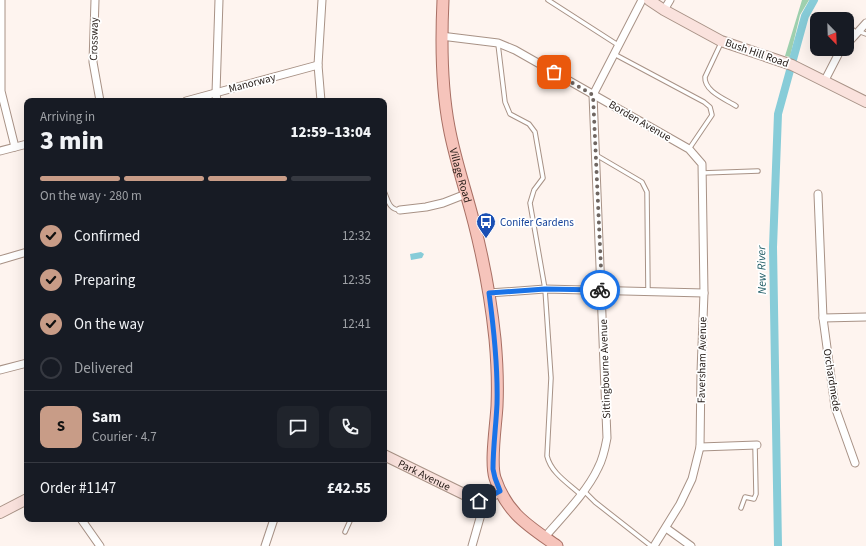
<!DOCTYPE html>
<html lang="en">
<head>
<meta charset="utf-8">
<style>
  body { margin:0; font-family:"Source Sans 3",sans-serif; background:#20242c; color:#f1f3f6; height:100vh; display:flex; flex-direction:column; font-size:15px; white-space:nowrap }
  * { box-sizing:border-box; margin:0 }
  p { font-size:13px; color:#9ea1a6 }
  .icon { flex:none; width:22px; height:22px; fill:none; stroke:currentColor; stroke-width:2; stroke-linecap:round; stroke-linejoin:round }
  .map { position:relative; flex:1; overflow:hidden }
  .drawer { position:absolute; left:24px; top:98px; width:363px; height:424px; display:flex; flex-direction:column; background:#171b24; border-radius:8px; box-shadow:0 4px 16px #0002 }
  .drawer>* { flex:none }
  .needle { width:26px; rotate:157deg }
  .fabs { position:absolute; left:810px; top:12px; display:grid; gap:8px }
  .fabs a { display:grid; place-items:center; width:44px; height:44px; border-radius:8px; background:#171b24; box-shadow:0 4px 16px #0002; font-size:20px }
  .pin { position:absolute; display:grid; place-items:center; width:34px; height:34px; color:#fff; margin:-17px; border-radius:8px; box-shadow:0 2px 6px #0006 }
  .courier { position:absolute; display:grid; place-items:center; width:40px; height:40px; margin:-20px; border:3px solid #1a73e8; border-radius:50%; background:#fff; color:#222; box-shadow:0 1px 5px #0007 }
  .headline em { font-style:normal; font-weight:800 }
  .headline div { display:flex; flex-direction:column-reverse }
  .headline { display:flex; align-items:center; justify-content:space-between; height:68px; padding:0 16px }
  h1 { font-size:26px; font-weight:800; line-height:30px }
  .bar { display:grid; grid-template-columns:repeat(4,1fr); gap:6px 4px; align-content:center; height:48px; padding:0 16px }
  .bar i { height:5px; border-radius:3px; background:#363941 }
  .bar .active { background:#c89c87 }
  .bar p { grid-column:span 4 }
  .line { display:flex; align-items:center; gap:10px; padding:0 16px; border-top:1px solid #363941 }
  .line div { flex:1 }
  .round { display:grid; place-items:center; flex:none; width:42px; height:42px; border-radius:8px; background:#20242c }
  ol { padding:0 16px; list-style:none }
  li { display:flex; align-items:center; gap:12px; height:44px }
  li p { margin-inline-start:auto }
  li .icon { padding:4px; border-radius:50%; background:#c89c87; color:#111; stroke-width:4 }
  li:last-child { color:#9ea1a6 }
  li i { width:22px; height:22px; border:2px solid #363941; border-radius:50% }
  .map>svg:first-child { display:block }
</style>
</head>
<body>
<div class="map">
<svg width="866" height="546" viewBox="0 0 866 546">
  <rect width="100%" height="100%" fill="#fef4ef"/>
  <path fill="#9ed0ae" d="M802,0H809L800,15L790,57L785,56Z"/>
  <path fill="#87ccd8" d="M421,252L424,254L422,258L411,260L410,254Z"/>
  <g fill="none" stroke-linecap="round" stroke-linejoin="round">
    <path stroke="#87ccd8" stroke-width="8" d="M778,546L773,247L778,114L805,16L814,0"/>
    <defs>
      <g id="lane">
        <path d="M548,0L618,45"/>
        <path d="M850,27L856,33"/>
        <path d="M858,31L866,34"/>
        <path d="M721,43L705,77C704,91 725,99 736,106"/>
        <path d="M498,44L505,102L510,114L529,124L535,132L543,178L534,190L530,203L545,289L551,378L547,456C551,473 568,483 581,495"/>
        <path d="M614,54L704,102L710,107L712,115L689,149"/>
        <path d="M596,155L642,182L647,192L648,291"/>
        <path d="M702,173L758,171"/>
        <path d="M384,191C388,200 389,210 400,210"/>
        <path d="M584,491L595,502L651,546"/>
        <path d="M741,508L745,497L754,499L756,494L755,446"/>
        <path d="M345,532L350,521L346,519"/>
      </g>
      <g id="street">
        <path d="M1,0V91L15,147"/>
        <path d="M95,0L93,62L100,101"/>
        <path d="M664,10L670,0"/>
        <path d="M441,36L498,43L515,50L689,149L702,164L704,293L701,372L700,447L692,479L680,504L654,546"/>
        <path d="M847,44L866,23"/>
        <path d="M824,82L841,49"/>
        <path d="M186,101L318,65"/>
        <path d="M217,101L216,93L219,0"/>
        <path d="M321,101L318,65L322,0"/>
        <path d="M0,151L27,144"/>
        <path d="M818,194L823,318L835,407L855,463"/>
        <path d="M400,210L426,207L443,203L466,194"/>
        <path d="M0,260L27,252"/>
        <path d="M489,293L545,289L704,293"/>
        <path d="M823,318L866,317"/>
        <path d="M0,370L27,363"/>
        <path d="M700,447L757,445"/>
        <path d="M81,519L100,546"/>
        <path d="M666,528L691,546"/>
        <path d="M544,538C562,517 587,492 598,468C603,459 605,449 607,438L593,95L642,0"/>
        <path d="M265,546L274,519"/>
        <path d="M472,546L482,511V500"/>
      </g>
      <g id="secondary">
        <path d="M649,0L664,10L721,41L792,65L866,102"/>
        <path id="s1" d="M384,455L476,500L485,499L500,491"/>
        <path d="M0,513L27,499"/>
      </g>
      <g id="primary">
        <path id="s2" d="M443,0C441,42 441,85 449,127C455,160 466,191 474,223C484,262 491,300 495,339C497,361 498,384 497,406C496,425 490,462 495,478C507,514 529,526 557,546"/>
      </g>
    </defs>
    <use href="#lane" stroke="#a89286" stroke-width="5.5"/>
    <use href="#street" stroke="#a89286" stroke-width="9"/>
    <use href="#secondary" stroke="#a89286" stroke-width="12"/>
    <use href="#primary" stroke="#a86f64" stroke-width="13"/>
    <use href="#lane" stroke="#fff" stroke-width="3.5"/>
    <use href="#street" stroke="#fff" stroke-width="7"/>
    <use href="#secondary" stroke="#fae2dd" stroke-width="10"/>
    <use href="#primary" stroke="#f6c4bb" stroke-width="11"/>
  </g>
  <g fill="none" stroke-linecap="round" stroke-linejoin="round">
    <path stroke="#6f6661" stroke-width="4" stroke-dasharray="0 7.2" d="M554,72L593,95L602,290H600"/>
    <path stroke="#1a73e8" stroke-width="5" d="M479,501L485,499L500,491L495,478L493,469C493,447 496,426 497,404C498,367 494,330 489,293L545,289L600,290"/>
  </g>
  <defs>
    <symbol id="bus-pin" viewBox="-11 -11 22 30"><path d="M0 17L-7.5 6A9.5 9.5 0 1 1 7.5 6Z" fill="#1a4fb4" stroke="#fff"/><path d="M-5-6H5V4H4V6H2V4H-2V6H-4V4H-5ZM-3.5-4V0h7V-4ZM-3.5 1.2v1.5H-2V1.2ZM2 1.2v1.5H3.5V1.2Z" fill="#fff"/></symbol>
  </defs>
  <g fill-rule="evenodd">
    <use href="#bus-pin" x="475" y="211" width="22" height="30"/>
  </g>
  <g text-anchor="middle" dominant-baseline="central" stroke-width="3.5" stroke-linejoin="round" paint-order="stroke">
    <g font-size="11" fill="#221915" stroke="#fff">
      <text transform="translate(94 39) rotate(-89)">Crossway</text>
      <text transform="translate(757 53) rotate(19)">Bush Hill Road</text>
      <text transform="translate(252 83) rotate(-15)">Manorway</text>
      <text transform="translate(640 121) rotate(30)">Borden Avenue</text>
      <text stroke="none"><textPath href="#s2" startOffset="177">Village Road</textPath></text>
      <text transform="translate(702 360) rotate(-89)">Faversham Avenue</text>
      <text transform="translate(605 369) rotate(-92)">Sittingbourne Avenue</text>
      <text transform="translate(832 380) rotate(81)">Orchardmede</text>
      <text stroke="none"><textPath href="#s1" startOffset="45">Park Avenue</textPath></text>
    </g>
    <g font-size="11" fill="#164399" stroke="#fff" text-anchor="start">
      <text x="500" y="222">Conifer Gardens</text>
    </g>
    <g font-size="12" font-style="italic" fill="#27616a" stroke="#fff">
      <text transform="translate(762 270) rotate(-91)">New River</text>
    </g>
  </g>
</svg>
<div class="fabs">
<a><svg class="needle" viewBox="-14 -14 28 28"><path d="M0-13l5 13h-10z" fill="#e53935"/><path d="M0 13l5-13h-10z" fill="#9ea1a6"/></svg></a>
</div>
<div class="pin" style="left:554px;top:72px;background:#ea580c"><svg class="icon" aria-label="bag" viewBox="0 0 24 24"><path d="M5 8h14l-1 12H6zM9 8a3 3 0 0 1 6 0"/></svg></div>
<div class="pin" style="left:479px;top:501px;background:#1f2937"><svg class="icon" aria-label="home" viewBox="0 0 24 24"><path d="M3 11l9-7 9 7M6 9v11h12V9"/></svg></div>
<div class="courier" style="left:600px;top:290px"><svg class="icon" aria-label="bike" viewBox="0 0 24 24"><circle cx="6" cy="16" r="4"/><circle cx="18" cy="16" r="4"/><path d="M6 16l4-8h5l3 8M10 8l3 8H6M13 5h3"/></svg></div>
<section class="drawer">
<div class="headline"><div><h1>3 min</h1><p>Arriving in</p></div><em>12:59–13:04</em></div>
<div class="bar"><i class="active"></i><i class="active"></i><i class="active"></i><i></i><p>On the way · 280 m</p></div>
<ol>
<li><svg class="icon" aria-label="check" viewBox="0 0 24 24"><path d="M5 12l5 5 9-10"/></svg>Confirmed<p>12:32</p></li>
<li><svg class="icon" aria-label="check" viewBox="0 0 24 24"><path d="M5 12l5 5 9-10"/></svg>Preparing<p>12:35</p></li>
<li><svg class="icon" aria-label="check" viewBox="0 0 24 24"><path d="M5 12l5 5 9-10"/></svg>On the way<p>12:41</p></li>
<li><i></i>Delivered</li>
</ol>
<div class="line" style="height:72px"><b class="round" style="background:#c89c87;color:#111">S</b><div><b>Sam</b><p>Courier · 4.7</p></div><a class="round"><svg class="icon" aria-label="chat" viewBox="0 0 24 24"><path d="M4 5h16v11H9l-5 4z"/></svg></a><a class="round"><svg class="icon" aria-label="phone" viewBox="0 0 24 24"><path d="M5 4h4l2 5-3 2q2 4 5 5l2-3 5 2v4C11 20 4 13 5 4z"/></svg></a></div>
<div class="line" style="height:52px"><div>Order #1147</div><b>£42.55</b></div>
</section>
</div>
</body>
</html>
